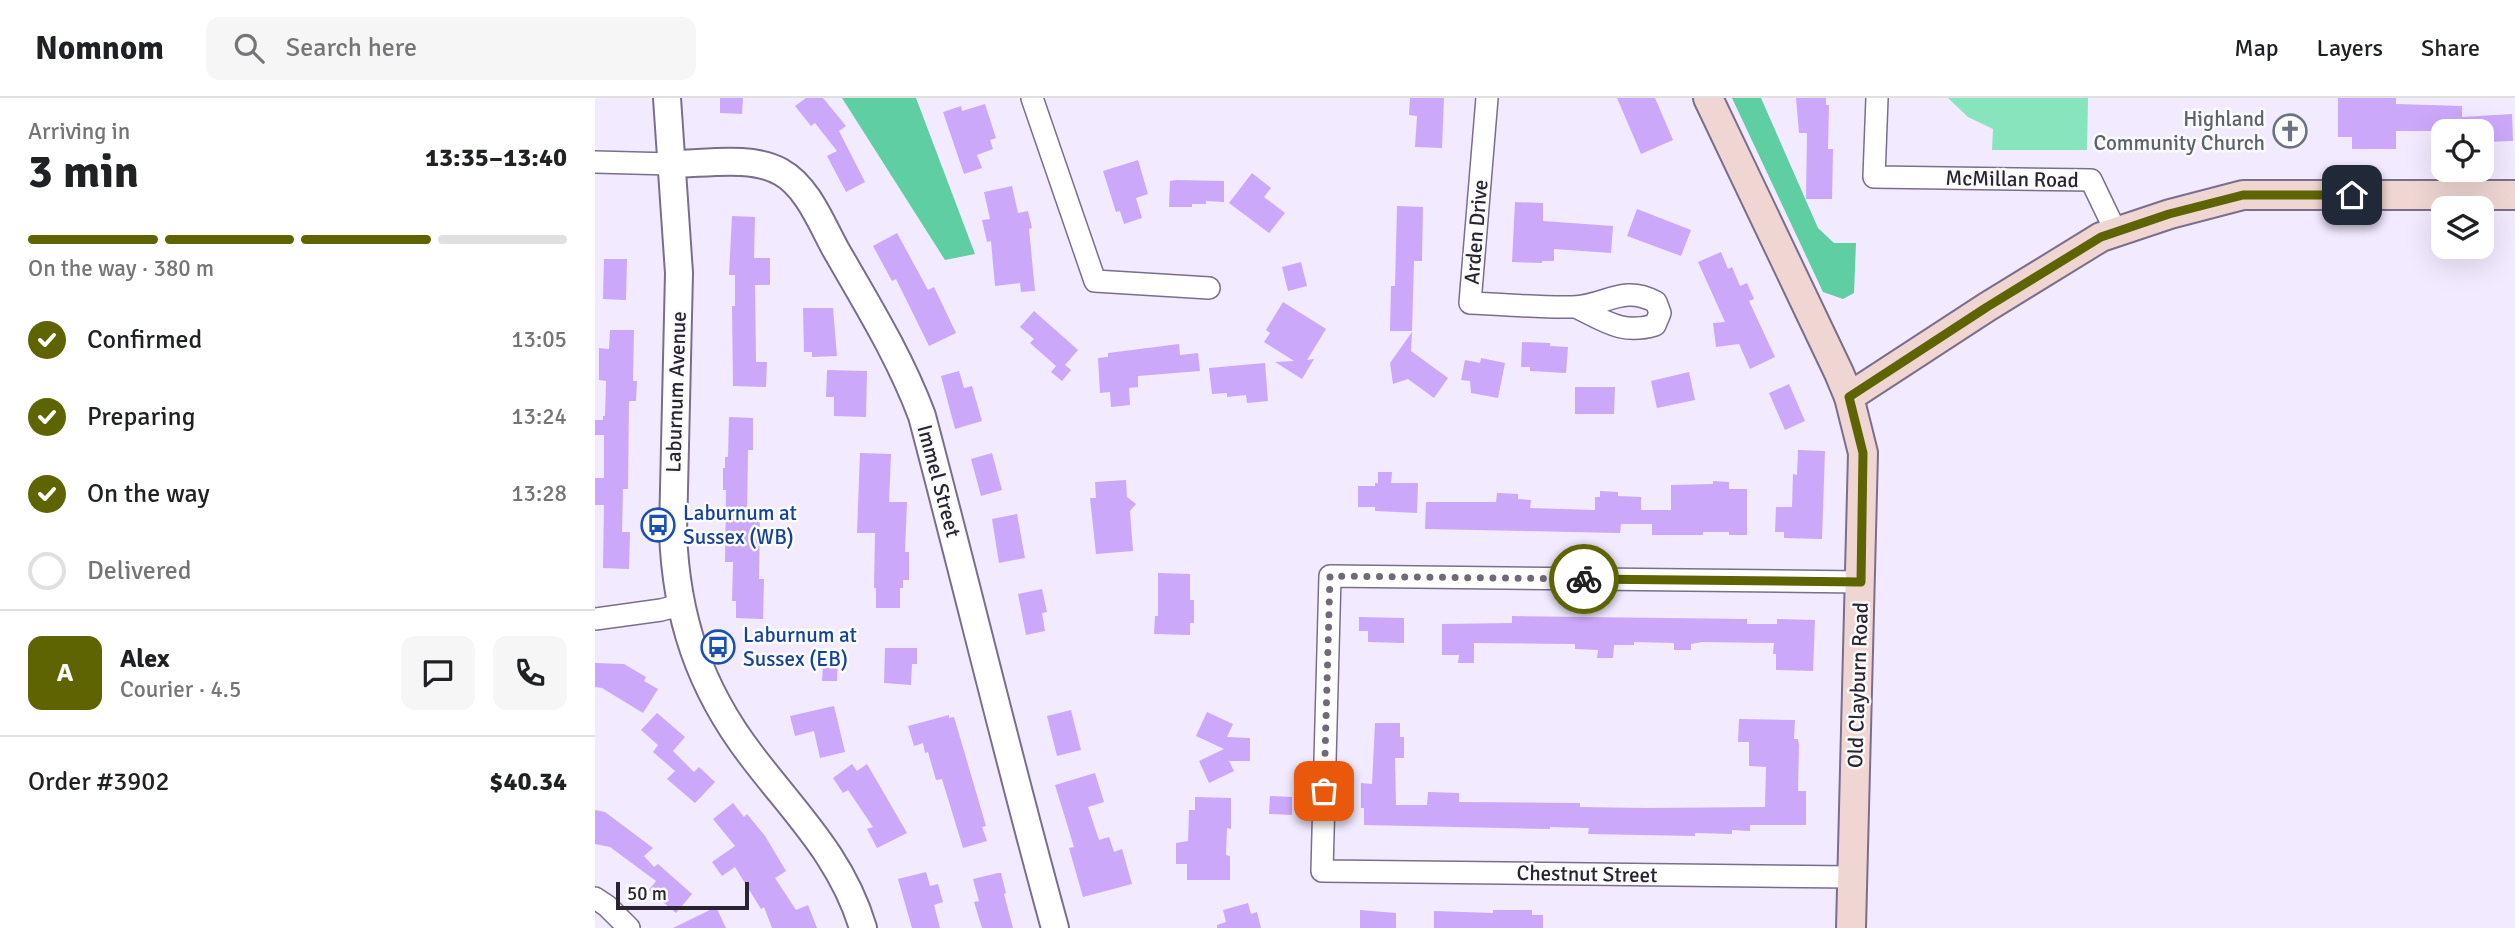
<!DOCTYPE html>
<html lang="en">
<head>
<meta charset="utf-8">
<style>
  body { margin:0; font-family:Signika,sans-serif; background:#f6f6f6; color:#202124; height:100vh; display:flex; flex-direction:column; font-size:26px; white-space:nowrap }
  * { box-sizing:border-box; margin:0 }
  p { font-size:23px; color:#757577 }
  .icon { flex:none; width:38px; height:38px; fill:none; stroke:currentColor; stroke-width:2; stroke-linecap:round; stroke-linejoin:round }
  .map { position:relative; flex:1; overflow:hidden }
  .drawer { display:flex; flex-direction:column; background:#fff; width:595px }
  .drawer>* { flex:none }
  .tools { position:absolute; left:1836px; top:21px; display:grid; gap:14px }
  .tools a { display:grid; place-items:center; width:63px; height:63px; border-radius:14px; background:#fff; box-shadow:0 7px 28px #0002; font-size:35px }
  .scale { position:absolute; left:21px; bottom:18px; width:133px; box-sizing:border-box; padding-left:7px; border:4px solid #292431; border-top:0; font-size:19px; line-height:24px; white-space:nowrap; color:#292431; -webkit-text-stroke:5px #fbfbfb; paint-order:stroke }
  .pin { position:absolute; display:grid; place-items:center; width:60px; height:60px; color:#fff; margin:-30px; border-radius:14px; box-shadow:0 4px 10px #0006 }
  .courier { position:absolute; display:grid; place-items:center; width:70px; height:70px; margin:-35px; border:5px solid #5e6401; border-radius:50%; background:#fff; color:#222; box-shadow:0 2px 9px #0007 }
  .head em { font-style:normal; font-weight:700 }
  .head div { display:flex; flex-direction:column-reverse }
  .head { display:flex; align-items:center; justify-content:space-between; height:119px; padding:0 28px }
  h1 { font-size:46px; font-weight:700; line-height:52px }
  .bar { display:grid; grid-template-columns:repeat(4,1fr); gap:10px 7px; align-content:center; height:84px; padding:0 28px }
  .bar i { height:9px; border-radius:5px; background:#e0e0e0 }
  .bar .selected { background:#5e6401 }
  .bar p { grid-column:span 4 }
  .line { display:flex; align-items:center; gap:18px; padding:0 28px; border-top:2px solid #e0e0e0 }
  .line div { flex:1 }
  .round { display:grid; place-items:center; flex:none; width:74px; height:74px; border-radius:14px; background:#f6f6f6 }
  ol { padding:0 28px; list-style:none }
  li { display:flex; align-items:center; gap:21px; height:77px }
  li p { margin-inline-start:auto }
  li .icon { padding:7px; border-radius:50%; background:#5e6401; color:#fff; stroke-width:4 }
  li:last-child { color:#757577 }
  li i { width:38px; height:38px; border:4px solid #e0e0e0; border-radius:50% }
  header { display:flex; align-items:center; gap:42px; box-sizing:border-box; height:98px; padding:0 35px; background:#fff; border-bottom:2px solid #e0e0e0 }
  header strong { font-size:33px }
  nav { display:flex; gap:38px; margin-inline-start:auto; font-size:24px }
  .search { width:490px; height:63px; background:#f6f6f6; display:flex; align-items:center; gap:18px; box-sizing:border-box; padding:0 24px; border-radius:14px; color:#757577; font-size:26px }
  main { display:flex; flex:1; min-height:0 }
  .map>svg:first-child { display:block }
</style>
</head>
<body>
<header>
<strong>Nomnom</strong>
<div class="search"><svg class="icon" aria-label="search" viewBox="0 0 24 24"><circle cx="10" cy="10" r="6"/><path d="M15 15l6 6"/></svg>Search here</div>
<nav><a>Map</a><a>Layers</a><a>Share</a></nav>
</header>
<main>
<section class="drawer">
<div class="head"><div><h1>3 min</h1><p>Arriving in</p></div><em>13:35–13:40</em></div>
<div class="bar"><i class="selected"></i><i class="selected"></i><i class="selected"></i><i></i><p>On the way · 380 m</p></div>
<ol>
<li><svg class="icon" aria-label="check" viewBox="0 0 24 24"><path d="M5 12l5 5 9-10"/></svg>Confirmed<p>13:05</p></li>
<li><svg class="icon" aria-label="check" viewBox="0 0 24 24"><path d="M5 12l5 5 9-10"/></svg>Preparing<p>13:24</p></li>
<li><svg class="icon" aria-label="check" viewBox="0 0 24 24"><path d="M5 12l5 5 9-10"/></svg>On the way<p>13:28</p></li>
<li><i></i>Delivered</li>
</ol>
<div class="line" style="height:126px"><b class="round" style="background:#5e6401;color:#fff">A</b><div><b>Alex</b><p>Courier · 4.5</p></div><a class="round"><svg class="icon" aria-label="chat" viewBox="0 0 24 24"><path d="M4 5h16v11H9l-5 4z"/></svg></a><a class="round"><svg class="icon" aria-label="phone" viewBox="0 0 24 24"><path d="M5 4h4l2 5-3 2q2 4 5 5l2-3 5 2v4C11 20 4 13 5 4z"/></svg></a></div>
<div class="line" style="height:91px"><div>Order #3902</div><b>$40.34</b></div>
</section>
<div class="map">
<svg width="1920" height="830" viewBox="0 0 1920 830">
  <rect width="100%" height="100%" fill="#f2eaff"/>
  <path fill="#87e4bc" d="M1353,0H1493L1492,52H1397L1398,31L1373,19Z"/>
  <g fill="#5fcea2">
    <path d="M247,0H321L380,156L350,162Z"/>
    <path d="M1137,0H1166L1223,130L1239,145H1261L1259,195L1248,201L1228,194Z"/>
  </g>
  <g fill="#cca8fb">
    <path d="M125,0H148L147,16L125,15Z"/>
    <path d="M211,0H228L251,28L244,33L270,84L251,94L232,58L242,53L220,25L216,28L200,8Z"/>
    <path d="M815,0H849L847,50L820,49L822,18L814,17Z"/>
    <path d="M1022,0H1060L1078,42L1046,56Z"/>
    <path d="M1201,0H1231V7H1234L1233,51H1238L1237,101H1211L1212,35H1204Z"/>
    <path d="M1743,0H1801V6L1867,8V19L1917,16L1918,43L1886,44V33H1801V51H1757V39H1743Z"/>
    <path d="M390,6L401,40L395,42L398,51L382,57L387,70L369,76L348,14L366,8L367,13Z"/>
    <path d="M543,62L553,96L541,100L547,120L529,126L525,113L521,114L508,73Z"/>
    <path d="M657,75L676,90L669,99L690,115L674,135L634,105Z"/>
    <path d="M581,82L629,83V104L611,103V106H597V109H574L575,83Z"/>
    <path d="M417,88L423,115L433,113L437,130L434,131L440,193L426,194L425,185L400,188L396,143L392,144L387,122L395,121L389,94Z"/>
    <path d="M920,104L948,105V123L1018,128L1016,155L959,151V163H947V165L917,164Z"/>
    <path d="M802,108L828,109L827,163H819L817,233H795L796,188H800Z"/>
    <path d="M1042,111L1096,132L1086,158L1032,138Z"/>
    <path d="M137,118L160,119L159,160H175V187H160L161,264H172L171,289L138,288L137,208H140V177H134Z"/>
    <path d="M302,135L333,192L339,189L361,235L334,248L301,181L297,183L278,148Z"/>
    <path d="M1126,154L1133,171L1137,169L1145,188L1152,185L1159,201L1154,203L1180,259L1155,271L1144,246L1121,249L1118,225L1130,224L1103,164Z"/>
    <path d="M9,161H32L31,202L8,201Z"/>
    <path d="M706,164L712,188L693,193L687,169Z"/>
    <path d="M688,204L731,231L712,262L719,261L707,281L680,264L699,263L669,244L675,235L671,232Z"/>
    <path d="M208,210H238L242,258L217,259V254H209Z"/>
    <path d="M439,213L483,252L470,267L476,272L467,283L456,274L461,268L435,245L439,241L425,229Z"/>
    <path d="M15,232H39L38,283H42L41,303H34L33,391H28L27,434H35L34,471L8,470L9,407H0V380H9V337H0V322H8V318H10L11,283L4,282V250L14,251Z"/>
    <path d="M817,234L816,253L853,280L839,300L813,281L798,286L795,265Z"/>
    <path d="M927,244L955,245V248L973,249L971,275L935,273V269H926Z"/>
    <path d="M584,246L585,257L603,255L605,273L543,278V289L534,290L535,307L516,309L515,294L505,295L503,260L513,259V255Z"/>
    <path d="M886,260L910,265L903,300L876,295L875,283L866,282L870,262L885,265Z"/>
    <path d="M670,265L673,303L652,305L651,297L632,299V295L617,296L614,270Z"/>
    <path d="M232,272L272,273L271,319L239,318V299H231Z"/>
    <path d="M364,273L369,290L377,288L387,323L360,331L346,278Z"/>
    <path d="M1094,274L1100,302L1062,310L1056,283Z"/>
    <path d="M1194,286L1210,323L1190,332L1174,295Z"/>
    <path d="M980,289H1020L1019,316H980Z"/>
    <path d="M134,319L158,320V352H153L152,413H165L164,481H169L168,521L141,520V503H137L138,464H130L131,392H128V370H130V359H133Z"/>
    <path d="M1203,352L1230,353L1227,441L1189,440V434H1180L1181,409H1197L1198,376L1202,377Z"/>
    <path d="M265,355L296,356L294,404H312L310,454H314V482H308V490H305V510H281V490H279L280,435H262Z"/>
    <path d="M397,355L407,392L386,398L376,361Z"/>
    <path d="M783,374H797L796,385H823L822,415L780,413V409H763V388H780V385H783Z"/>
    <path d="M531,382L532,399L541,406L535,413L538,453L501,456L495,400H501L500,384Z"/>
    <path d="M1118,383L1134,384V391H1152V437H1134V434H1108V437H1057V426H1026L1025,435L830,431L831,404H901L902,395L923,396V401L936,402L935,410L1000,412V399H1005V393L1023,394V398L1046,399V412H1076V387L1118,386Z"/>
    <path d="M422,416L430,460L404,465L397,421Z"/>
    <path d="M563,475L595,476V502H599V525H595V537L559,536L560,518H563Z"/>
    <path d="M447,491L452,514L447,515L450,533L431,537L423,496Z"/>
    <path d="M917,518L1152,521V526H1182V521L1220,522L1218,573L1181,572V556H1178L1179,545L1107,544L1096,546V552H1079V545L1039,544V547H1019L1018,560H1002L1003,552L980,551V546L879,545V565H863L864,557H847V526L917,525Z"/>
    <path d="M764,519L809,520V545L773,544V533H764Z"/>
    <path d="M290,550H322V566H317L316,587L289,585Z"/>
    <path d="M229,554L243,555L242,583H227Z"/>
    <path d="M0,565L29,566L51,579L49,583L63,591L48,615L7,590L0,589Z"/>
    <path d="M239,608L250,654L225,660L219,633L200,638L195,618Z"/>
    <path d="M476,612L486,652L462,658L452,618Z"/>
    <path d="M612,614L638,626L632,639L655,640V663H634L639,673L614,685L604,663L629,651L601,638Z"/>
    <path d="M62,615L90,639L78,653L99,674L104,669L120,684L100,705L72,681L80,673L58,654L63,647L46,632Z"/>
    <path d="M354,617V620L359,619L391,728L387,729L392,743L368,750L347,681L341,682L333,654L330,655L328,645L319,648L313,628Z"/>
    <path d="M1144,621L1200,622L1199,641H1203L1204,647L1203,693H1211V727H1155V733L1137,732V736L1100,735V738L993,736L994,730L955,729V731L769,727V710H766V685L777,686L780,625H805V639H809V660H800L801,707H832L833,694L864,695V704L985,705V709L1051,710L1170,709L1171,669L1154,668V644H1143Z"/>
    <path d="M257,666L262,673L272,666L312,735L282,750L272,731L278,729L253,692L248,695L238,680Z"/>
    <path d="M500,675L509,704L493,709L504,742L514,739L519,754L527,751L537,786L488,799L474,750L479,749L460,687Z"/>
    <path d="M675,698L697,699V717L674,716Z"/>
    <path d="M600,699L636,700V731L632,730L631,757L635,758V782H592V766H581V745L593,743L594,712H600Z"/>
    <path d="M138,705L149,719L152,716L170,738L191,773L180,780L201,812L213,807L222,830H177L169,809L166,811L140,769L127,778L117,764L140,748L118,721Z"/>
    <path d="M0,712L10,714L58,750L49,758L59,769L63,766L97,796L81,815L54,792L61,783L15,749L0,746Z"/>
    <path d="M331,774L335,788L343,786L348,804L339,807L345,830H317L303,781Z"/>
    <path d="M403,775H406L411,795L409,796L418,830H387L379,804L384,803L378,781Z"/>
    <path d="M653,805L656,816L662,814L666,830H622V827L631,824L628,812Z"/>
    <path d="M121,809L131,830H78Z"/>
    <path d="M765,812L801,815V830H765Z"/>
    <path d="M898,812H937V817H948V830H839V813L898,815Z"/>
  </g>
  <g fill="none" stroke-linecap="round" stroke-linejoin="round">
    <defs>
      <g id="minor">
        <path d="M437,0L500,183L614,190"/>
        <path d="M892,0L875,205C909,206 944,210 978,209C1011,208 1027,186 1061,204L1065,215L1060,227C1027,237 1010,223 981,209"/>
        <path d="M1282,0L1279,79L1496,82L1521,134"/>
        <path d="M0,64L76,66"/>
        <path d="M0,521L66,512L85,507"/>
        <path d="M1257,779L727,773L735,478L1266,484"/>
        <path d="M0,800L12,808L34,830"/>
      </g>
      <g id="tertiary">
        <path d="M72,0L84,175L78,434C81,518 104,589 156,657C199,714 247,759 268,830"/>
        <path d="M76,66C109,66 157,57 186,74C213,89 227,127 241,152C272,206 305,259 327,318C372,488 413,660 460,830"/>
      </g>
      <g id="secondary">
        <path d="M1113,0L1244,275L1254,299L1268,355L1256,830"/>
        <path d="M1254,299L1392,209L1506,139L1575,116L1648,97H1920"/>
      </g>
    </defs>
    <use href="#minor" stroke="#7a6e8c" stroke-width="24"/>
    <use href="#tertiary" stroke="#7a6e8c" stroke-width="30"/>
    <use href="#secondary" stroke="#7a6e8c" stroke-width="32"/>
    <use href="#minor" stroke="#fff" stroke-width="21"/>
    <use href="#tertiary" stroke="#fff" stroke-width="26"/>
    <use href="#secondary" stroke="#efd6d3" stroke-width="28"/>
  </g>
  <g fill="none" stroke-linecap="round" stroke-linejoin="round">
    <path stroke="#6f6979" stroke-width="7" stroke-dasharray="0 12.6" d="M729,693L735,478L989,481"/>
    <path stroke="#5e6401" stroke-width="9" d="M989,481L1266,484L1268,355L1254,299L1392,209L1506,139L1574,116L1648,97H1757"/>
  </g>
  <defs>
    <symbol id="church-ring" viewBox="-11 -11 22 22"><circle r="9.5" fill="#fbfbfb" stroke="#6b7280" stroke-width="1.5"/><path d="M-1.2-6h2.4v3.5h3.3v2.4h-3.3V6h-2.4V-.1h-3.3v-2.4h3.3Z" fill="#6b7280"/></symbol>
    <symbol id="bus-ring" viewBox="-11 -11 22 22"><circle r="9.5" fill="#fbfbfb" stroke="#1a4fb4" stroke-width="1.5"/><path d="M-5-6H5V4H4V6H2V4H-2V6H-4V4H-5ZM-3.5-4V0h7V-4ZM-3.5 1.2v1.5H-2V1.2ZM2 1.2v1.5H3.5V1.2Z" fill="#1a4fb4"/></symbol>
  </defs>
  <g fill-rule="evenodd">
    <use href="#church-ring" x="1676" y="14" width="38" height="38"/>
    <use href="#bus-ring" x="44" y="408" width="38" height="38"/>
    <use href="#bus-ring" x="104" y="530" width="38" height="38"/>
  </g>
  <g text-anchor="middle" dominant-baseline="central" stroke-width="5" stroke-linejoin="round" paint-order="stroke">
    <g font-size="21" fill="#5b616d" stroke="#fbfbfb" text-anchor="end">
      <text x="1670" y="21">Highland<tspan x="1670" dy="24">Community Church</tspan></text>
    </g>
    <g font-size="21" fill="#292431" stroke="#fbfbfb">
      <text transform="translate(1417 81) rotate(1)">McMillan Road</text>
      <text transform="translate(881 134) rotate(-85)">Arden Drive</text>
      <text transform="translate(81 294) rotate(-88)">Laburnum Avenue</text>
      <text transform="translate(344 383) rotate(75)">Immel Street</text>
      <text transform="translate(1263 587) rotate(-88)">Old Clayburn Road</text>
      <text transform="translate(992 776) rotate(1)">Chestnut Street</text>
    </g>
    <g font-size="21" fill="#164399" stroke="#fbfbfb" text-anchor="start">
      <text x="88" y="415">Laburnum at<tspan x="88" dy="24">Sussex (WB)</tspan></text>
      <text x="148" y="537">Laburnum at<tspan x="148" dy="24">Sussex (EB)</tspan></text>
    </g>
  </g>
</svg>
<div class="tools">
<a><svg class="icon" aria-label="locate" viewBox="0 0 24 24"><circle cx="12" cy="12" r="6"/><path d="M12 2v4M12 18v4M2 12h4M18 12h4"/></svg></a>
<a><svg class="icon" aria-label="layers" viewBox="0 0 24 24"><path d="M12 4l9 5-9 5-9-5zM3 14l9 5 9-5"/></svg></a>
</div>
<div class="scale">50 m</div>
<div class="pin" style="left:729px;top:693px;background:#ea580c"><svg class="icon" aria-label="bag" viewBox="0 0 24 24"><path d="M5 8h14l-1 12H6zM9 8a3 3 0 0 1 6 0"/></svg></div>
<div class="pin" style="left:1757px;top:97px;background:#1f2937"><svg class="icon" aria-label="home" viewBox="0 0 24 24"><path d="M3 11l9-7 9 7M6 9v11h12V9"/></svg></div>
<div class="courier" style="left:989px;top:481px"><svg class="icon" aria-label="bike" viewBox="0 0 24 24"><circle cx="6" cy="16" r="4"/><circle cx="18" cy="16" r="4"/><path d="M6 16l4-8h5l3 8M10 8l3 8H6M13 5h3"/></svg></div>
</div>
</main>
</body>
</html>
